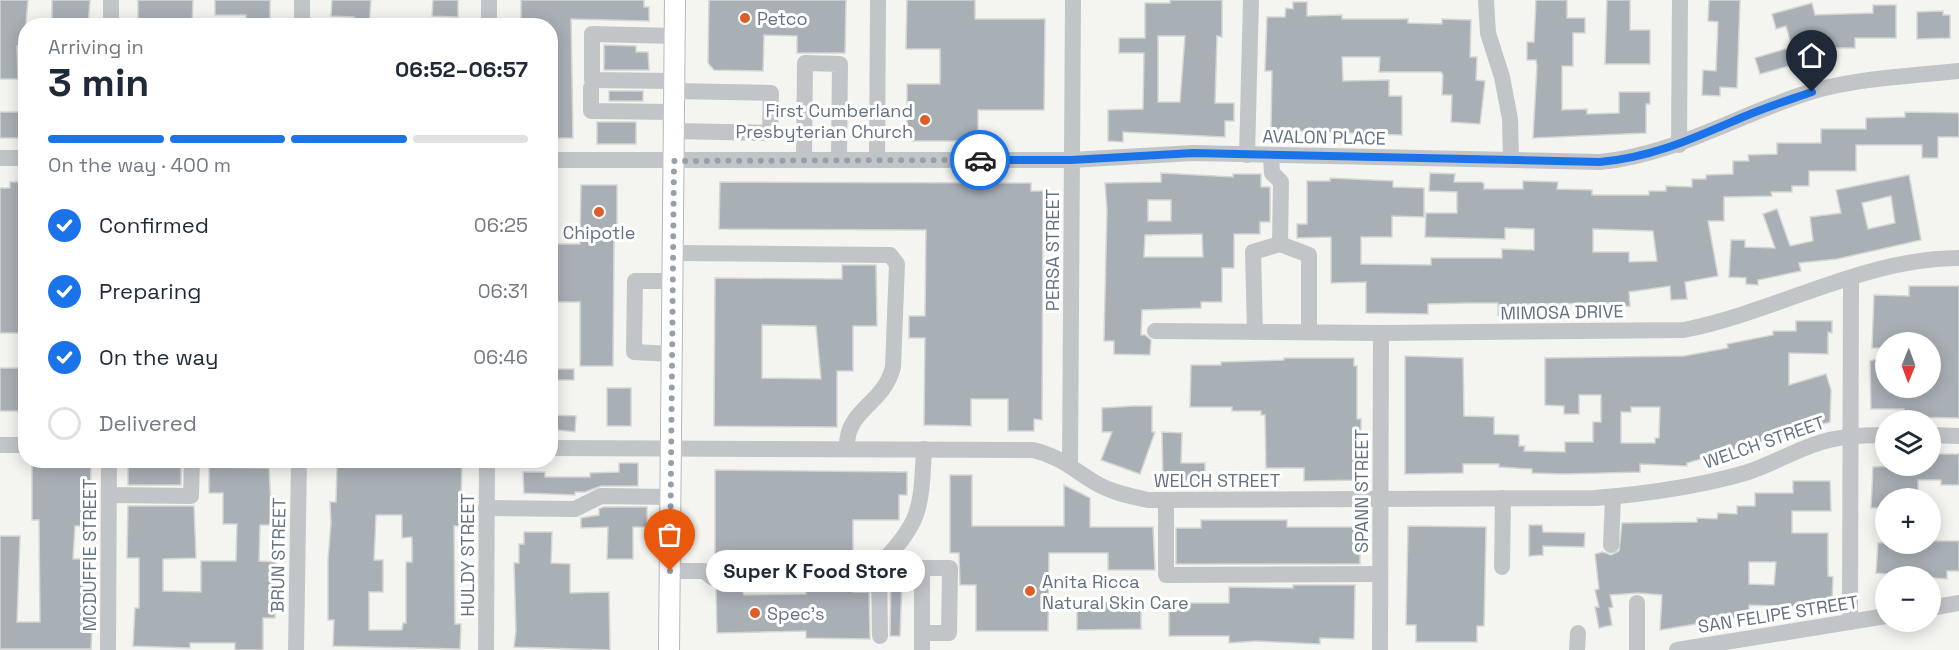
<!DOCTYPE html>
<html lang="en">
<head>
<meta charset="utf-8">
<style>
  body { margin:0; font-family:"Space Grotesk",sans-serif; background:#f6f6f7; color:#1f2937; height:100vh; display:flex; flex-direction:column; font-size:22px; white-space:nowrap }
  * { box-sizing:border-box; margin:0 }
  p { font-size:20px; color:#747a83 }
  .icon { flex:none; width:33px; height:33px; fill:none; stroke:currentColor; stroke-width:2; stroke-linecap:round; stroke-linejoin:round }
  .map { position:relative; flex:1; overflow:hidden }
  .side { position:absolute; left:18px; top:18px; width:540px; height:450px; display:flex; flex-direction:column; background:#fff; border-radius:24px; box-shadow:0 3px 15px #0003 }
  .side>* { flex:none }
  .needle { width:39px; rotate:181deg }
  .tools { position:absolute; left:1875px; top:332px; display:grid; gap:12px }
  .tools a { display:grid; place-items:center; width:66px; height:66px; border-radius:50%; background:#fff; box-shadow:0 3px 15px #0003; font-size:30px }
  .pin { position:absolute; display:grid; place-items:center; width:51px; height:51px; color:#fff; margin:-62px -26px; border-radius:50% 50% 50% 0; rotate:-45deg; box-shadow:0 0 6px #0007 }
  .pin .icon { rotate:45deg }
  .courier { position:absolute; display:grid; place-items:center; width:60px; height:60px; margin:-30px; border:4px solid #1a73e8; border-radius:50%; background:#fff; color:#222; box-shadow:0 2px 8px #0007 }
  .bubble { position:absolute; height:42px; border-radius:21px; background:#fff; box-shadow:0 3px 15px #0003; font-size:20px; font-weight:700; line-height:42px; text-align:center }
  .summary em { font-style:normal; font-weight:700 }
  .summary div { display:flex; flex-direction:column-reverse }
  .summary { display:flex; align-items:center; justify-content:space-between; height:102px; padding:0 30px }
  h1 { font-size:39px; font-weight:700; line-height:45px }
  .bar { display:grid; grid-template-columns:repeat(4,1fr); gap:9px 6px; align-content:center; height:72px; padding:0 30px }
  .bar i { height:8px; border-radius:4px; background:#e0e1e3 }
  .bar .current { background:#1a73e8 }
  .bar p { grid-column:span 4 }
  ol { padding:0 30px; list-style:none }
  li { display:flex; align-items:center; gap:18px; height:66px }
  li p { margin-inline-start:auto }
  li .icon { padding:6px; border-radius:50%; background:#1a73e8; color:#fff; stroke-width:4 }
  li:last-child { color:#747a83 }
  li i { width:33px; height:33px; border:3px solid #e0e1e3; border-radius:50% }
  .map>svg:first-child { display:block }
</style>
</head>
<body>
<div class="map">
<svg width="1959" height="650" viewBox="0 0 1959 650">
  <rect width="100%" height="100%" fill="#f4f4f0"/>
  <g fill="#a8afb5" stroke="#d5d5d3" stroke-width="1.5" fill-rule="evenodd">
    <path d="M0,0H28L24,46H17L18,79H0Z"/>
    <path d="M52,0H90L88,26H52Z"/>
    <path d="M138,0H193L192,26H138Z"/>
    <path d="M215,0H270V26H246V15H215Z"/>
    <path d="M332,0H371L369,26H354V17L331,16Z"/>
    <path d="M433,0H458V17L432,16Z"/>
    <path d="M521,0H644V7H649V21L571,19L573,138H550V26H521Z"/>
    <path d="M709,0H846L845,53H797V36L764,35L763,71L714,70L708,63Z"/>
    <path d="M907,0H975V19H1045L1044,110H978V141H912V128H907V84H940V49H906Z"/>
    <path d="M1170,0H1222V37L1217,36L1215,103H1234V121H1225V137L1123,132V142L1108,141V110L1143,109L1144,53H1119V38H1145V3H1170ZM1158,36H1185L1180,102H1158Z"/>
    <path d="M1536,0H1567V18H1585V33H1573V66H1562V110L1587,109V114L1619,113V92H1650V104H1646V133L1533,138L1537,66L1536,60H1527V42H1534Z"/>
    <path d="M1607,0H1630V30H1650V64H1605Z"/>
    <path d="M1709,0H1740L1737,88L1720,87V96L1702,95L1703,70L1716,71L1718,22L1708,21Z"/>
    <path d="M1293,2H1307V16L1342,15V19H1408V23L1442,24V19L1471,20L1470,57H1477L1476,80L1485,81L1480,124L1451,122L1452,95H1442L1443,75L1441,72H1379L1380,57H1342L1343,81L1389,80V96H1402V135L1271,130L1272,71H1265L1267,17H1285L1286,8L1293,9Z"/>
    <path d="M1812,3L1815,15L1873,13V5H1896V38H1855V48H1811L1814,59L1760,74L1755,58L1792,47L1786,26L1776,29L1772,14Z"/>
    <path d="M1943,11V15H1950V38L1917,39V12Z"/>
    <path d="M604,45L636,46V52H648L649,70H604Z"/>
    <rect x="609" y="91" width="34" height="10"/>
    <rect x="0" y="112" width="26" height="26"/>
    <path d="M1905,112L1959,113V137H1938V158H1922V145H1856V171H1809V186H1792V192H1771L1772,196L1724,197V221H1708L1718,276L1685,282L1687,299L1671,300L1670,286L1629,292L1630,306L1611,307V303L1524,304V315H1498V303H1467L1428,304V314L1366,313V282L1331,283V237L1297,238V224H1307V181H1330V178L1393,181V187L1424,188V217L1392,216V237H1361V264L1431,265V258H1502V249L1534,250V229L1505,228V239L1425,237L1426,213H1457V192L1429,191L1430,173L1455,174L1454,182H1481L1484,184V189H1523V181L1558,182L1557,189L1592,190V195H1649V191H1666V186L1692,187V179H1706V175L1733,174V161H1749L1748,155L1777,154V143H1821V129H1866V118L1905,117ZM1593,229L1653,231L1657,261L1629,262V252H1593Z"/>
    <rect x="597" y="122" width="39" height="22"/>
    <path d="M1161,173L1233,177V174H1261V187H1270V222H1260V234H1234V268H1222V302H1201V308L1142,310L1141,335H1145L1151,340L1150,355L1114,354V341H1104L1107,210L1105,183L1161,182ZM1148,200H1171V221H1148ZM1202,234L1203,257H1144L1145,235Z"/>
    <path d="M1909,175L1921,240L1837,259L1799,263L1801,271L1758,280V285L1746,284V278L1729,277L1731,240H1745V247L1775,248L1763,214L1777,209L1790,246L1813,241L1810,217L1841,213L1836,190ZM1891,196L1895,223L1868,229L1862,203Z"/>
    <path d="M10,182H26V238H23L21,275L25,333H0V188H10Z"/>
    <path d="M720,182L1031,183V191H1043L1042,420L1034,419V431H1008V399H971V426L924,425L925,338H909V316H925L926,230L719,229Z"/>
    <path d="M581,185H617V239H614L613,366H580V302H550V244H580Z"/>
    <path d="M842,265H876L877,326H853V371H837V427L714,426L715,278L842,279ZM762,325L816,326L821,379L762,378Z"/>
    <path d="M1909,286H1959V418L1904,417V409H1871L1870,361L1882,357V379H1886V387H1930V342H1886V348H1872L1874,295L1909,296Z"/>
    <path d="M1796,321H1832V333L1828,332V354L1789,353V385L1826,374L1831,390L1830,422L1687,463V466L1640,464V472L1565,474L1532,473V469L1499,467V464H1463V473L1405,474V356L1463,358L1464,416L1494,417V434L1519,435V446H1525L1524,451L1565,452V442H1593V422H1601V395H1579V414H1564V406L1545,405V358L1684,356L1728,348L1727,344L1773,335V331H1796ZM1631,407H1660L1659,438H1655V443H1621V412H1631Z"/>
    <path d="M1284,358H1354V366H1357V419H1361V480L1304,481V468H1266L1265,415H1261V411H1232V407H1190L1191,365H1221V362L1284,360Z"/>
    <rect x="0" y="368" width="26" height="43"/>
    <rect x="550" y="369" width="24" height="11"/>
    <rect x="607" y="388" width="24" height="38"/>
    <path d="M1133,406H1152V432H1155L1140,474L1101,460L1112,432H1102V408Z"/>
    <path d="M550,415L576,416L575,432L550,429Z"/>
    <path d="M1162,432L1182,433L1181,463H1205V481H1163Z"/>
    <path d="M1930,454H1959V485H1941V480H1918V498H1886V508H1871L1873,467L1930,465Z"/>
    <rect x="128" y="462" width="53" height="23"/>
    <path d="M32,463H91L90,526H75L73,559H84L87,624H92L91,649H0V536H20L17,622H40L39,520H32Z"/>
    <path d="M619,463H638V486H601L585,492H575V495L524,493L523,472H545V477H590V473L619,472Z"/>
    <path d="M209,467L269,468L272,525H260L259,561L276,562L275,618H263V650H235V643H190V648L133,646L135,608H139V558H127L128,506H194L196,558L163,559V591L201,592V561H236L237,524H223V493H209Z"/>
    <path d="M337,467H462L460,526H454L455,624H461L460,649L333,646L334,620H328V560L331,523L330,502H336ZM376,515H402V538L412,537V562H406V623H403L402,630H369V592H383V560H374Z"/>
    <path d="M715,470L907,472V495H899V520H853V592H869L870,639L806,638V631L717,633L716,588H741L744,595L806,594V558L741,557V567L715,566Z"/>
    <path d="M950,475H972V526H1064V485L1090,498V527H1153L1155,570H1108V553H1049L1048,631H976V585H960L959,553H950Z"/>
    <path d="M1793,481H1830L1831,511H1792V533H1828V576L1833,577L1832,600L1812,599V607L1749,605V615L1660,630L1662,595L1638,593L1610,595L1613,607L1609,608L1612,625L1599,628L1595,607H1599L1595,590L1599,589L1595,554L1603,552L1611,555L1619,551L1622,523L1697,522V518L1717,519L1718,513L1737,514V506H1755V493H1793ZM1749,562H1776L1774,585L1749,584Z"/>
    <path d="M603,507H647V527H633V559H607L608,527L581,528V518L599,515V509Z"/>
    <path d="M1201,520H1287V527H1360V564H1176V528H1201Z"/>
    <path d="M1529,525H1542L1543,532L1585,533L1584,547L1543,546V555L1529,556Z"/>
    <path d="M1408,526L1486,527L1484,626H1477V642H1416V625H1406Z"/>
    <path d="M524,532H552L551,563L570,564V593L609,592L610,650L514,647L516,631L514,563H519V544H524Z"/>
    <path d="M1930,541H1959V571H1947V579L1876,573L1878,543Z"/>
    <path d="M891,578L902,579L900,636H890Z"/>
    <path d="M1293,585H1355L1354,639L1320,638V644L1256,641L1229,643V636H1169V603H1229V587L1293,588Z"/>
    <path d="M1141,602V629L1077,630V603Z"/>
  </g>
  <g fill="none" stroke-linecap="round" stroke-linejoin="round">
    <defs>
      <path id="major" d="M669,650L675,0"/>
    </defs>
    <use href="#major" stroke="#b5b8bc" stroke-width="22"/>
    <g stroke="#c2c5c8" stroke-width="16">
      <path d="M1486,0L1488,33L1502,77L1510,119L1511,160"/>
      <path d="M111,26V0"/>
      <path d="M302,26V0"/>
      <path d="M489,26V0"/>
      <path d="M674,81L592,80V34L675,36"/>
      <path d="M591,88V111L674,112"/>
      <path d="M674,131L770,133L771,93L674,91"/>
      <path d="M1679,145L1680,0"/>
      <path d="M1247,155L1251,0"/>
      <path d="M1271,155L1272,173L1281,182L1280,244L1309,255V332"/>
      <path d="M0,158H26"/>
      <path d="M550,160H1071L1193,153L1600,162C1677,154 1737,115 1810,92C1857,78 1910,76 1959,71"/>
      <path d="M804,160L805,63L840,64L839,160"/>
      <path d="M877,160L878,0"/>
      <path d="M673,253L890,255L897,264L893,367C884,405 845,409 847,449"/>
      <path d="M1155,331L1381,333L1684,330C1776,312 1864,258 1959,258"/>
      <path d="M1255,332L1253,252L1280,244"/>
      <path d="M672,354L634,352L635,281H673"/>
      <path d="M1930,435L1959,436"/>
      <path d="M0,445H26"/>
      <path d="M550,448L1033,450C1059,456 1073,469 1094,482C1110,492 1130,496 1148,500L1595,498C1646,494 1696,487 1745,473C1768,466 1790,453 1813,445C1837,436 1860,435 1886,435"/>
      <path d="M1070,464L1073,0"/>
      <path d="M109,495L191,496L192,460"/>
      <path d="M1166,501V575L1380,574"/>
      <path d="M486,508L575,509L601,496L671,497"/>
      <path d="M1611,545L1613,497"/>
      <path d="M1502,567L1503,498"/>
      <path d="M670,571H704L713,578H774"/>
      <path d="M1637,603V650"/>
      <path d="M1930,608L1959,603"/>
      <path d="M1850,622L1851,278"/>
      <path d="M922,633H949L950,568H922V650"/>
      <path d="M880,636L879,565C922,522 921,507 924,449"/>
      <path d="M108,650L109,460"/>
      <path d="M296,650L299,460"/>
      <path d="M486,650L487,460"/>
      <path d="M1380,650L1381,333"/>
      <path d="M1577,650L1578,633"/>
      <path d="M1677,650L1886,616"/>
    </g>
    <use href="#major" stroke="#fff" stroke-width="20"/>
  </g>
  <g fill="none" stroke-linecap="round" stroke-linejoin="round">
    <path stroke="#96a0a8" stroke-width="6" stroke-dasharray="0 10.8" d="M670,571L674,161L980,160"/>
    <path stroke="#1a73e8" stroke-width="8" d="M980,160H1071L1193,153L1600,162C1654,157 1694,138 1743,117C1766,107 1789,100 1812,92"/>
  </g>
  <g fill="#de5e27" stroke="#fff" stroke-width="2">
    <circle cx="745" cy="18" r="6"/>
    <circle cx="925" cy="120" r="6"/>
    <circle cx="599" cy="212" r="6"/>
    <circle cx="1030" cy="591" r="6"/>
    <circle cx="755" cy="613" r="6"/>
  </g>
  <g text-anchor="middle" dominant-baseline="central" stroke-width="6" stroke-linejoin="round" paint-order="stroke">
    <g font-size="18" fill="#647281" stroke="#fff" text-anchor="start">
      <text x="757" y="18">Petco</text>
      <text x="913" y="110" text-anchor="end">First Cumberland<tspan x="913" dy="21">Presbyterian Church</tspan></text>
      <text x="599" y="232" text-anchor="middle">Chipotle</text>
      <text x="1042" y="581">Anita Ricca<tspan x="1042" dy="21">Natural Skin Care</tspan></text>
      <text x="767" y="613">Spec's</text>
    </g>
    <g font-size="18" fill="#647281" stroke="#fff">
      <text transform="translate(1324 137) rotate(1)">AVALON PLACE</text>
      <text transform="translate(1052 250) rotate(-90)">PERSA STREET</text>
      <text transform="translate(1562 312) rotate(-1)">MIMOSA DRIVE</text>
      <text transform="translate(1764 442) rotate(-19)">WELCH STREET</text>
      <text x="1217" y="480">WELCH STREET</text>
      <text transform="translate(1361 491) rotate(-90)">SPANN STREET</text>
      <text transform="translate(89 555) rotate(-90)">MCDUFFIE STREET</text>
      <text transform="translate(278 555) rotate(-89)">BRUN STREET</text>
      <text transform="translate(467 555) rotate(-90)">HULDY STREET</text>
      <text transform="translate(1778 614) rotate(-9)">SAN FELIPE STREET</text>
    </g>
  </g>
</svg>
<div class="tools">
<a><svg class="needle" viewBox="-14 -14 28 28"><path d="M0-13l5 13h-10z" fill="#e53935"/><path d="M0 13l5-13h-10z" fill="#747a83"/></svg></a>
<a><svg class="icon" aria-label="layers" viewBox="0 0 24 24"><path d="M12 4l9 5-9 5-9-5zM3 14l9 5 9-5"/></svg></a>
<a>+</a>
<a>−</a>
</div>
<div class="pin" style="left:670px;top:571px;background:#ea580c"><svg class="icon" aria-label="bag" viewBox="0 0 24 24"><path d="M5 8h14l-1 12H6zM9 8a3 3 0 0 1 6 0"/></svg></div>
<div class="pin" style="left:1812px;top:92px;background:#1f2937"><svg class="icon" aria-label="home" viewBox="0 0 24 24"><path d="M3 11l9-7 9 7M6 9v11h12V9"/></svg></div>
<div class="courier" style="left:980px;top:160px"><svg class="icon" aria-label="car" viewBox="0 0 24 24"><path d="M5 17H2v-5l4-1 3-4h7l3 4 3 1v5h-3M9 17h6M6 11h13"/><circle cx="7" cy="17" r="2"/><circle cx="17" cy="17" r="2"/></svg></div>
<div class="bubble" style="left:706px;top:550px;width:219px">Super K Food Store</div>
<section class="side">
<div class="summary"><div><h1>3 min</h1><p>Arriving in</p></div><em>06:52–06:57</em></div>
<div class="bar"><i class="current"></i><i class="current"></i><i class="current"></i><i></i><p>On the way · 400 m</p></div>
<ol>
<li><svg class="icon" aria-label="check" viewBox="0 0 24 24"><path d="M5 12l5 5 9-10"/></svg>Confirmed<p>06:25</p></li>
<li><svg class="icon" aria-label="check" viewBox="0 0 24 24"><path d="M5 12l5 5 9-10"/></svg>Preparing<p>06:31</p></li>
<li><svg class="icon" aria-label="check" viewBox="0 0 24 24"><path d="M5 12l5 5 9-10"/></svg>On the way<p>06:46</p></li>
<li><i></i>Delivered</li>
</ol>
</section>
</div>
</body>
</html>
